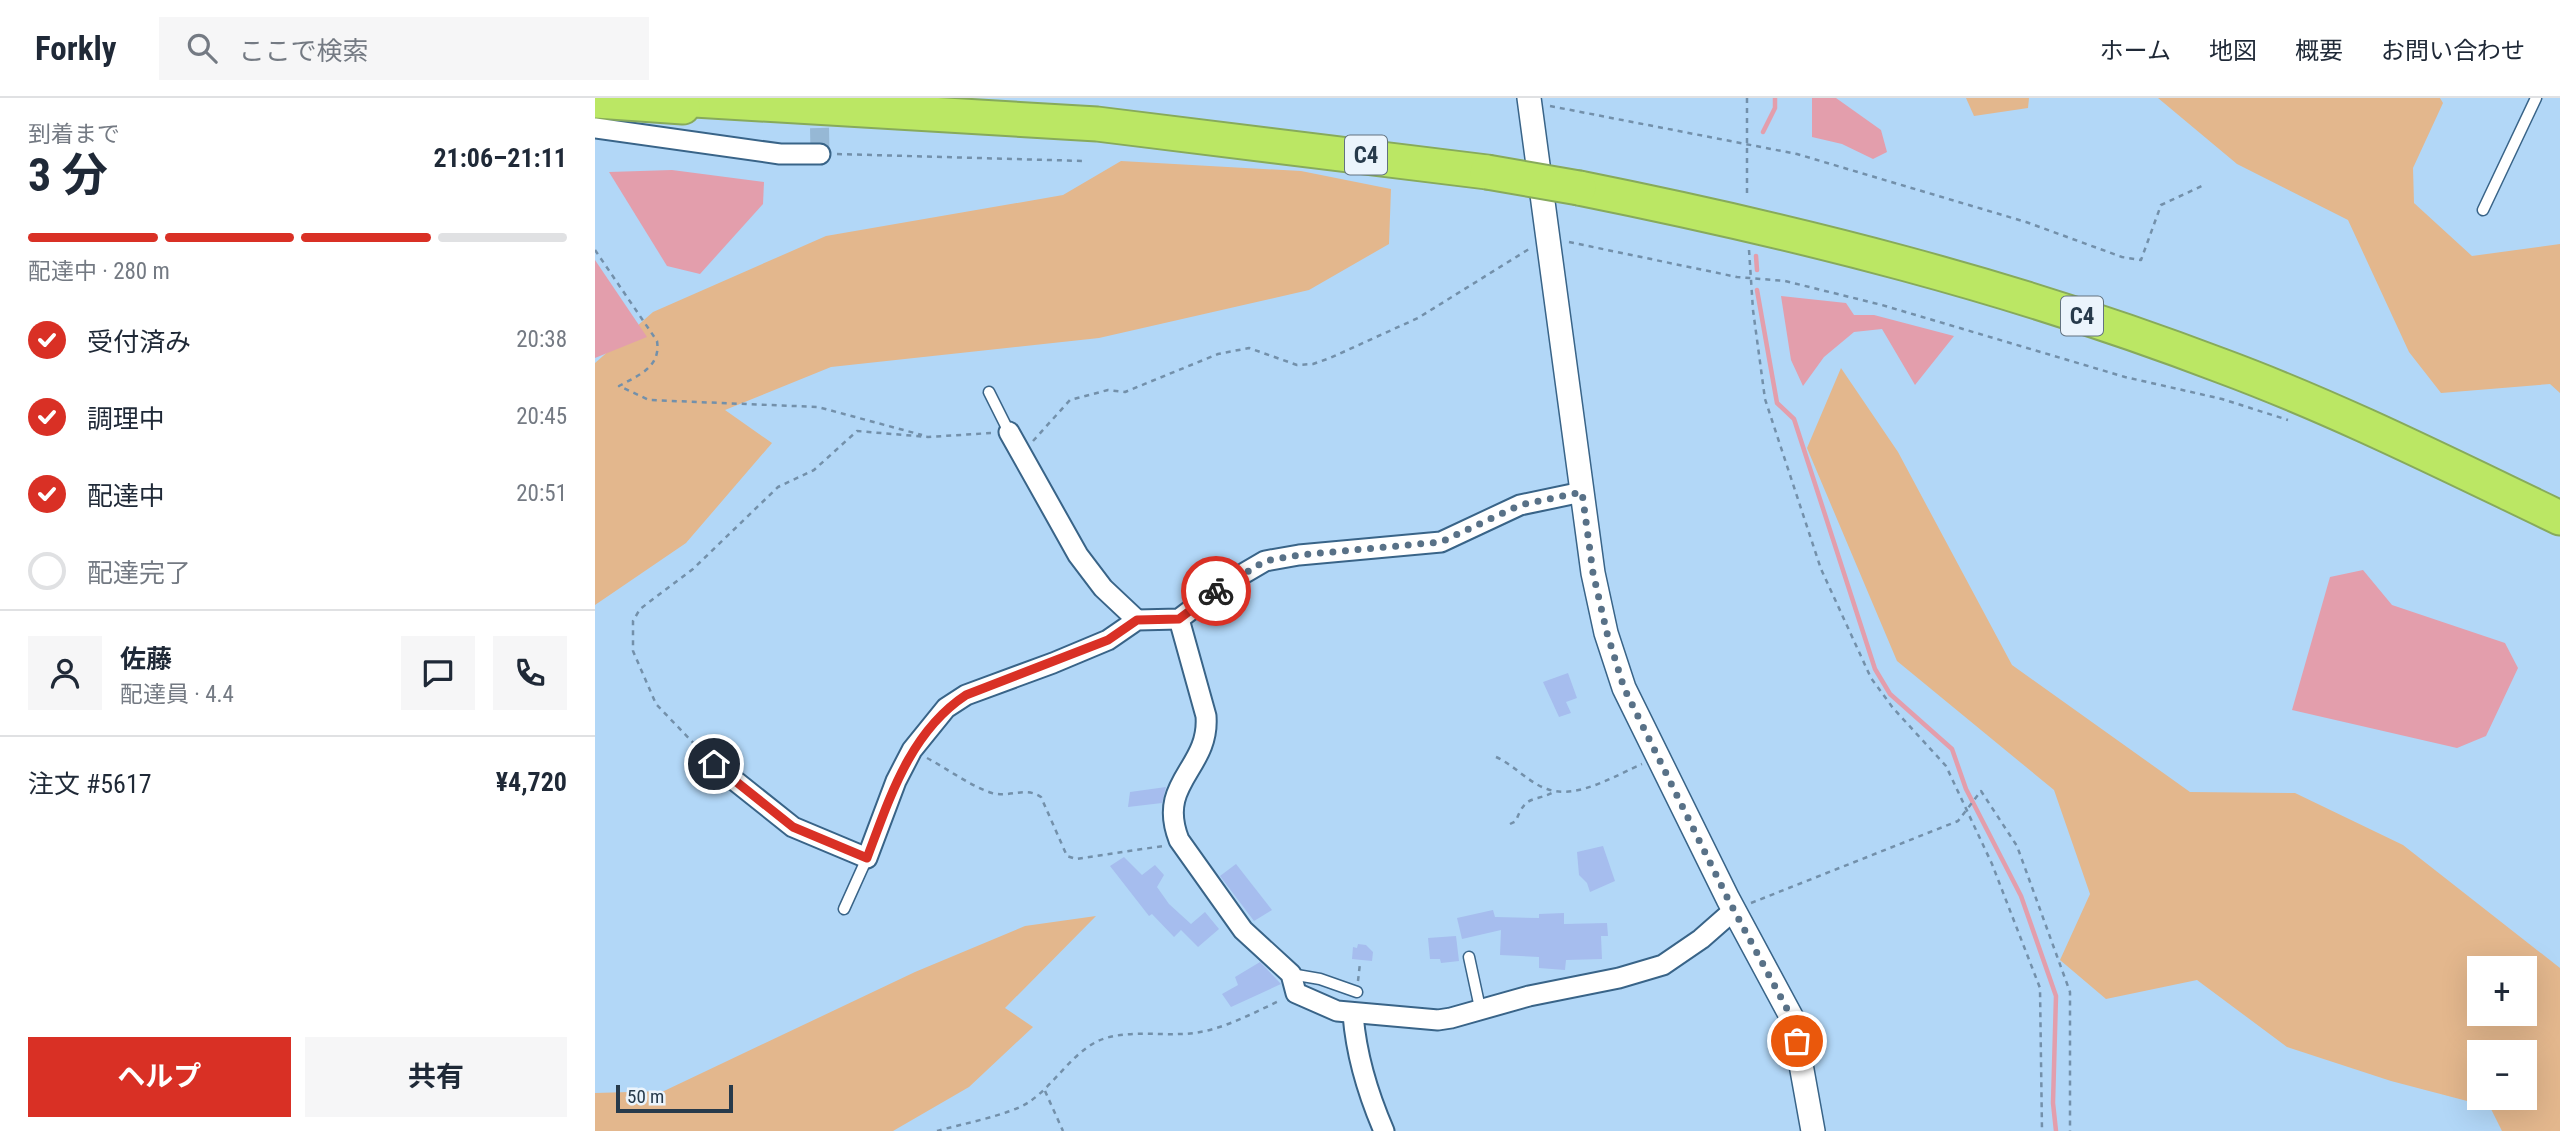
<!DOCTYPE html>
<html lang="ja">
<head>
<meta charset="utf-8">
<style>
  body { margin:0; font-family:"Roboto Condensed","Noto Sans JP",sans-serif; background:#f6f6f7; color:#1f2937; height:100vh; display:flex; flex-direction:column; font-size:26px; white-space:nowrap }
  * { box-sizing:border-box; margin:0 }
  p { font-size:23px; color:#747a83 }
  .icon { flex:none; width:38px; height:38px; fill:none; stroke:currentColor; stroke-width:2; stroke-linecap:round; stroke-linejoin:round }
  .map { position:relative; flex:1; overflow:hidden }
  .side { display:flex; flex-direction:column; background:#fff; width:595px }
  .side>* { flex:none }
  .tools { position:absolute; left:1872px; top:858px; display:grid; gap:14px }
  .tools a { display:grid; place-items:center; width:70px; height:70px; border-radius:0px; background:#fff; box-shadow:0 7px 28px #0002; font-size:35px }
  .scale { position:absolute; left:21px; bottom:18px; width:117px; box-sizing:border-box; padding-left:7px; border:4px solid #273a4b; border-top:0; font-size:19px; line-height:24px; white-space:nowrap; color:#273a4b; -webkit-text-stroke:5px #ebf4fc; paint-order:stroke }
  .pin { position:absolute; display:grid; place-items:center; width:60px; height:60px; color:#fff; margin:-30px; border:4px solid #fff; border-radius:50%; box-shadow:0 2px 7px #0007 }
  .courier { position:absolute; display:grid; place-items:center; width:70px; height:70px; margin:-35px; border:5px solid #d93025; border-radius:50%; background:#fff; color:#222; box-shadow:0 2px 9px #0007 }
  .overview em { font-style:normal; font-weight:700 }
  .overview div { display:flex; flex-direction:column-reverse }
  .overview { display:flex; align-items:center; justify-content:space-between; height:119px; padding:0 28px }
  h1 { font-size:46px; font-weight:700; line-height:52px }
  .bar { display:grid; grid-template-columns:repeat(4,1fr); gap:10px 7px; align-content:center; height:84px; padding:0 28px }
  .bar i { height:9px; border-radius:5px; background:#e0e1e3 }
  .bar .selected { background:#d93025 }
  .bar p { grid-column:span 4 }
  .line { display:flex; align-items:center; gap:18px; padding:0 28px; border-top:2px solid #e0e1e3 }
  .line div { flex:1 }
  .round { display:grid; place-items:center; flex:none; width:74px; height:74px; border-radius:0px; background:#f6f6f7 }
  ol { padding:0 28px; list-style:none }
  li { display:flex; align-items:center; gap:21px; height:77px }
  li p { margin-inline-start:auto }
  li .icon { padding:7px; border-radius:50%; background:#d93025; color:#fff; stroke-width:4 }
  li:last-child { color:#747a83 }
  li i { width:38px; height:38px; border:4px solid #e0e1e3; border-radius:50% }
  .button { display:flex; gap:14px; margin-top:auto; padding:14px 28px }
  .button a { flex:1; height:80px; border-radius:0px; background:#d93025; color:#fff; font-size:28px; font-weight:700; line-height:80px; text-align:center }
  .button a+a { background:#f6f6f7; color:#1f2937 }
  header { display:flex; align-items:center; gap:42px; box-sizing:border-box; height:98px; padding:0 35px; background:#fff; border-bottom:2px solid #e0e1e3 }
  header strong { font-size:33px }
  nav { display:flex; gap:38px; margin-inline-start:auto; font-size:24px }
  .search { width:490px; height:63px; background:#f6f6f7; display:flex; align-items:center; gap:18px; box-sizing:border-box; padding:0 24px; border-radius:0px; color:#747a83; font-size:26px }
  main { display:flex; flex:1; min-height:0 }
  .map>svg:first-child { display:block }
</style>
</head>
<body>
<header>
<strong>Forkly</strong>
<div class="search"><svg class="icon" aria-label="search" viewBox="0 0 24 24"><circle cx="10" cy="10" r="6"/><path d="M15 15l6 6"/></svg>ここで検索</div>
<nav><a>ホーム</a><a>地図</a><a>概要</a><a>お問い合わせ</a></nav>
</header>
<main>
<section class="side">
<div class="overview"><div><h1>3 分</h1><p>到着まで</p></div><em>21:06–21:11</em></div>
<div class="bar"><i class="selected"></i><i class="selected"></i><i class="selected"></i><i></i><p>配達中 · 280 m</p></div>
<ol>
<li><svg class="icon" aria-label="check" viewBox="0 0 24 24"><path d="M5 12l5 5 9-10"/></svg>受付済み<p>20:38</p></li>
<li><svg class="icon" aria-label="check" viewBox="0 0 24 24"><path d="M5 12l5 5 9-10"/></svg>調理中<p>20:45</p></li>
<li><svg class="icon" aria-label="check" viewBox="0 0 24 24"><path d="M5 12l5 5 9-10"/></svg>配達中<p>20:51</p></li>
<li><i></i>配達完了</li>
</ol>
<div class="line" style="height:126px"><a class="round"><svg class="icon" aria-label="person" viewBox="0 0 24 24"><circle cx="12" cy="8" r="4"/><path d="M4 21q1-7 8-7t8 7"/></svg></a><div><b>佐藤</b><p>配達員 · 4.4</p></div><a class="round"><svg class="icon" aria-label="chat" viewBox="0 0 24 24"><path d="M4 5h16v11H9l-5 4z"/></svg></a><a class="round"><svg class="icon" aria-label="phone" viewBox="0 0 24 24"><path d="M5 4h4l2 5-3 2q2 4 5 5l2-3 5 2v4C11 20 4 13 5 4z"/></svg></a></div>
<div class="line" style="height:91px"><div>注文 #5617</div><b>¥4,720</b></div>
<div class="button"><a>ヘルプ</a><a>共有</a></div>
</section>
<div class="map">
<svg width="1965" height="1033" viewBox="0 0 1965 1033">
  <rect width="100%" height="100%" fill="#b2d7f7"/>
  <g fill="#e3b78d" fill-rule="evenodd">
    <path d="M1371,0H1434L1433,10L1379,18Z"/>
    <path d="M1563,0H1845L1848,5L1818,70L1819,105L1877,158L1965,146V295L1955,286L1846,295L1814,254L1753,122L1642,66Z"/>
    <path d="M526,63L706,73L796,91L794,146L714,192L504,240L236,269L130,312L177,345L91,445L0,507V265L58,214L231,138L468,97Z"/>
    <path d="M1246,270L1303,354L1417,567L1595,694L1700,695L1808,747L1965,870V1033H1907L1895,1009L1796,983L1692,949L1602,882L1511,901L1465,862L1495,796L1459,692L1302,563L1212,350ZM1885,870H1930V915H1885ZM1885,954H1930V999H1885Z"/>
    <path d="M501,818L410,910L438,929L374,989L298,1033H0V995L69,993L320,874L430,828Z"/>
  </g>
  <g fill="#e39eac">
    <path d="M1217,0H1241L1286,32L1292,54L1278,61L1247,46L1217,39Z"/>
    <path d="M77,72L169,84L168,106L105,176L72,168L14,74Z"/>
    <path d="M0,162L52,239L0,260Z"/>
    <path d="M1186,198L1251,205L1259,217H1279L1359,238L1320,287L1287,231L1259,234L1229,259L1208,288L1196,262Z"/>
    <path d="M1768,472L1797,507L1910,545L1923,570L1891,638L1862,650L1697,612L1735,479Z"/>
  </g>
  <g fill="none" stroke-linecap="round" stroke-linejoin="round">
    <g stroke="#e39eac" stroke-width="4.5">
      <path d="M1168,34L1180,10V0"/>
      <path d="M1161,158L1162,172"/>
      <path d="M1162,192L1182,305L1199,321L1280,571L1295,596L1357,651L1371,691L1426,798L1461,898L1458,1005L1461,1033"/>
    </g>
  </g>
  <g fill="#a6bdee">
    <path d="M973,575L982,600L971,604L976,615L964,619L948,584Z"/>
    <path d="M571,689L567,705L533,709L535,694Z"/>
    <path d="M1008,748L1020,783L995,794L992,785L984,777L982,754Z"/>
    <path d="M529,759L547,777L560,767L569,777L562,789L574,806L596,826L610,814L624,831L603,849L586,832L579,839L557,816L554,818L515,768Z"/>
    <path d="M641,766L677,812L659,823L625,778Z"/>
    <path d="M898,812L900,819L944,820V816L969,815V826L1012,825L1013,838H1006L1007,861L971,862L970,872L944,870V859L905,857L906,832L867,841L862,820Z"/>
    <path d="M861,838L864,863L846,865L845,861H835L833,840Z"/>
    <path d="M763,846L771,847L778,854L777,863L757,861L758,849L762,850Z"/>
    <path d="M665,864L686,886L636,909L627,896L643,887L640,879Z"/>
  </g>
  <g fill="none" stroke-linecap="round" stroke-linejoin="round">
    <path stroke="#96b8d5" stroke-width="19" stroke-dasharray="19 10" stroke-linecap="butt" d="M224,1L225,56"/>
    <defs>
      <g id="service">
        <path d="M1888,112L1941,0"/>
        <path d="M394,294L414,334"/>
        <path d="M249,811L272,760"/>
        <path d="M874,859L885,910"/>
        <path d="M696,876L725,881L762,894"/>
      </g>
      <g id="minor">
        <path d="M0,30L185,56H225"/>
        <path d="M414,334L483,457L508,490L542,522"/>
        <path d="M584,521L611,618C615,671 561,684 584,742L648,832L696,876L701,895L742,913L843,922L856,920L934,898L1024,880L1068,867L1106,841L1139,812"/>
        <path d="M119,666L198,729L272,760L301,683L317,652L351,610L371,597L458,565L513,542L542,522L584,521L629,487L670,463L704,457L846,444L925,407L987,394"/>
        <path d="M758,916C761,956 773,996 789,1033"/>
      </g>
      <path id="tertiary" d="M934,0L998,475L1011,535L1029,590L1133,801L1198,922L1218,1033"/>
      <g id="motorway">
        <path d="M66,0L502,26L892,74"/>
        <path d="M0,3L88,9"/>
        <path d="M984,90C1203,134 1418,188 1627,268C1743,311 1854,367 1965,420"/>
      </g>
    </defs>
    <use href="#service" stroke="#396488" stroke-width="13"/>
    <use href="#minor" stroke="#396488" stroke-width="23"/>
    <use href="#tertiary" stroke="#396488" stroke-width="26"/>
    <use href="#motorway" stroke="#87aa5b" stroke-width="37"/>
    <g stroke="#7390aa" stroke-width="2.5" stroke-dasharray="5 5" stroke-linecap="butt">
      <path d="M1152,0V100"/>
      <path d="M955,8L1202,56L1431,124L1527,159L1546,162L1566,107L1609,87"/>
      <path d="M242,56L489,63"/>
      <path d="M974,144L1142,179L1190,183L1287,207L1530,279L1627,301L1693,322"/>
      <path d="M0,152L62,243C66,269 44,277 24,288L54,302L223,309L327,337"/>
      <path d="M1154,152L1158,212L1170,301L1226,471L1276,580L1298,610L1351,668L1397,766L1445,890L1447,1033"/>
      <path d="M438,343L475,302L513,292L530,294L623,256L654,250L702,267L718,266L735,260L823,220L934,151"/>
      <path d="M107,654L61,606L38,553V523L45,511L98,471L183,389L219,372L262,333L333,339L396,335"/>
      <path d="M901,659C919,667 934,685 952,691C982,702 1021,677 1047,666"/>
      <path d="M332,660C353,671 375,688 397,695C415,700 430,688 446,699L472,758L481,761L568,748"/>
      <path d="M915,726L921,723C931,695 939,705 961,693"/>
      <path d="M1156,805L1363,723L1386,693L1422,748L1475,894V1033"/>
      <path d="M763,883L765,865"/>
      <path d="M450,993L468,1033"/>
      <path d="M342,1033C366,1026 415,1017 434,1004C461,986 480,949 511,940C535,933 561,937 585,936C620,936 654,917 686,902"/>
    </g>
    <use href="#service" stroke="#fff" stroke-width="10"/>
    <use href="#minor" stroke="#fff" stroke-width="19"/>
    <use href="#tertiary" stroke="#fff" stroke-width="23"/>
    <use href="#motorway" stroke="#bbe764" stroke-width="33"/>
    <defs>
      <path id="motorway-bridge" d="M892,74L984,90"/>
    </defs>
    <use href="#motorway-bridge" stroke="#87aa5b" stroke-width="37" stroke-linecap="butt"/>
    <use href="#motorway-bridge" stroke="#bbe764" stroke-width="33"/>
  </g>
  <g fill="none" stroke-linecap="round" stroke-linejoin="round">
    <path stroke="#587187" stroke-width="7" stroke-dasharray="0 12.6" d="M621,493L670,463L704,457L846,444L925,407L987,394L998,475L1012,535L1029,590L1133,801L1198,922L1202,943"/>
    <path stroke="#d93025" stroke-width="9" d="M119,666L198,729L272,760C295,699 315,634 371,597L513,542L542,522L584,521L621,493"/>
  </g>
  <g text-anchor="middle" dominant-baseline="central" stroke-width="6" stroke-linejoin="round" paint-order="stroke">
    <g fill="#ebf4fc" stroke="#627280" stroke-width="2">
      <rect x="750" y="37.5" width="42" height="39" rx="5"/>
      <rect x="1466" y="198.5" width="42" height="39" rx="5"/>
    </g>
    <g font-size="23" font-weight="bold" fill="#273a4b">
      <text x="771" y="57">C4</text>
      <text x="1487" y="218">C4</text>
    </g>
  </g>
</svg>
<div class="tools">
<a>+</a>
<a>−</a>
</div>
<div class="scale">50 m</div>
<div class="pin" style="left:1202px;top:943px;background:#ea580c"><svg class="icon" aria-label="bag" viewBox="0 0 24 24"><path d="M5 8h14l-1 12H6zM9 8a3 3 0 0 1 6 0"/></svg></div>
<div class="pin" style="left:119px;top:666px;background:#1f2937"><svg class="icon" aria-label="home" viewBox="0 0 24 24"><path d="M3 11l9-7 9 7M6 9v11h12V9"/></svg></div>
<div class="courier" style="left:621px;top:493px"><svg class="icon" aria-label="bike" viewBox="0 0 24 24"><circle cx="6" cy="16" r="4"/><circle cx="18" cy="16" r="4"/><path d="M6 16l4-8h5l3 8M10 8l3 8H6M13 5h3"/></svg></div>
</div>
</main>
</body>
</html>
